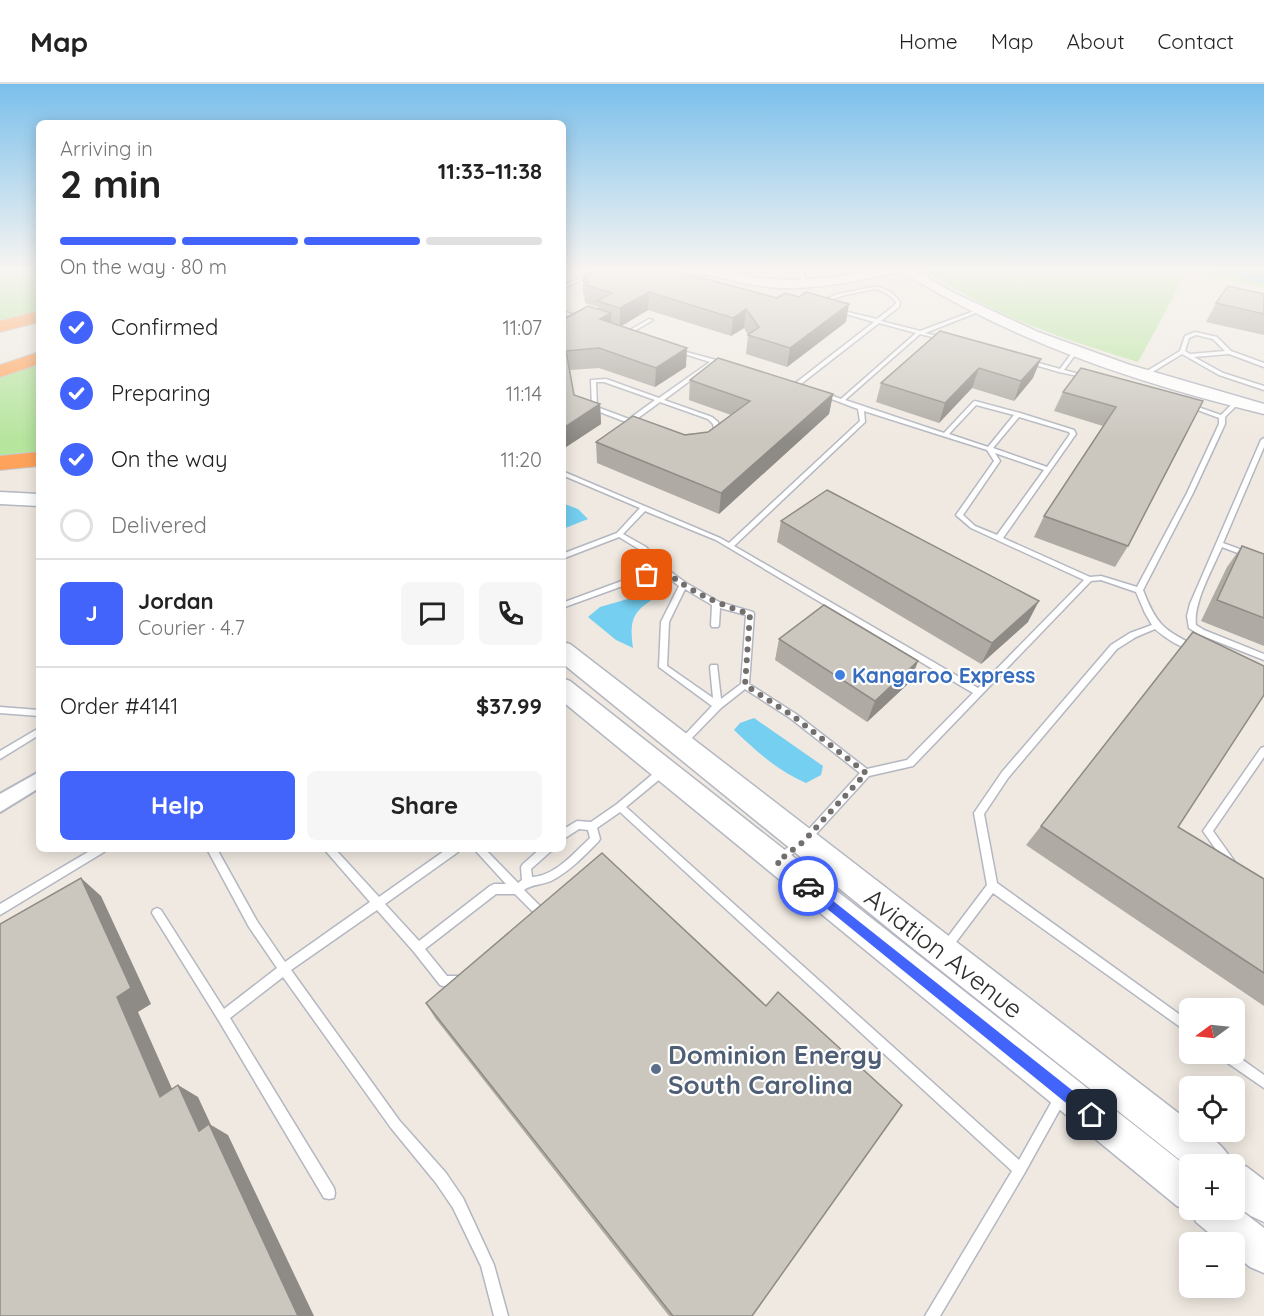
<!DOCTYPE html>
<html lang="en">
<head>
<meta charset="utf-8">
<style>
  body { margin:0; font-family:Quicksand,sans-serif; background:#f6f6f6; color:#222; height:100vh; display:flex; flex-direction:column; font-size:22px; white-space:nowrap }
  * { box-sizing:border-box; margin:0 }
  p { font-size:20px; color:#767676 }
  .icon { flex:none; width:33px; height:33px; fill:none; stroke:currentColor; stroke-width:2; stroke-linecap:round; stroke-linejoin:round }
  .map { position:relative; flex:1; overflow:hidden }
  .drawer { position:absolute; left:36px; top:36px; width:530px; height:732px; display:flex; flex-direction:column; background:#fff; border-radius:9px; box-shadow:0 3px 15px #0003 }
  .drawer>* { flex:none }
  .needle { width:39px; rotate:255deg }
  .controls { position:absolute; left:1179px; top:914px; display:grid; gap:12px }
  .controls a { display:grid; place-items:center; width:66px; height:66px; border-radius:9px; background:#fff; box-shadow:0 3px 15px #0003; font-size:30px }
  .pin { position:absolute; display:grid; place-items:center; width:51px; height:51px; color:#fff; margin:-26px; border-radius:12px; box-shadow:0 3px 9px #0006 }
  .courier { position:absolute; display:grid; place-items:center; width:60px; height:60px; margin:-30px; border:4px solid #4264fb; border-radius:50%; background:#fff; color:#222; box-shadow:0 2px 8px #0007 }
  .summary em { font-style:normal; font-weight:800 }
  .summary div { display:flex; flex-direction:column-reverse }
  .summary { display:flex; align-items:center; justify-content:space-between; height:102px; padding:0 24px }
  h1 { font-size:39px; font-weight:800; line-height:45px }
  .bar { display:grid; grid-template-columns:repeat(4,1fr); gap:9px 6px; align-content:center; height:72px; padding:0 24px }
  .bar i { height:8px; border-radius:4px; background:#e0e0e0 }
  .bar .on { background:#4264fb }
  .bar p { grid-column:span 4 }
  .line { display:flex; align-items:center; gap:15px; padding:0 24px; border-top:2px solid #e0e0e0 }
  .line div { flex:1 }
  .round { display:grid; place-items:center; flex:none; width:63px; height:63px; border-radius:9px; background:#f6f6f6 }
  ol { padding:0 24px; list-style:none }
  li { display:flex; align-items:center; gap:18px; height:66px }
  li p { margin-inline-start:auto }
  li .icon { padding:6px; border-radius:50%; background:#4264fb; color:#fff; stroke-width:4 }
  li:last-child { color:#767676 }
  li i { width:33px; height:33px; border:3px solid #e0e0e0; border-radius:50% }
  .button { display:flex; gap:12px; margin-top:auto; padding:12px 24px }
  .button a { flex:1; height:69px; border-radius:9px; background:#4264fb; color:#fff; font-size:24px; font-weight:800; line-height:69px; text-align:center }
  .button a+a { background:#f6f6f6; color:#222 }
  header { display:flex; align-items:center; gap:36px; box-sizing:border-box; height:84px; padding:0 30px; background:#fff; border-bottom:2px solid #e0e0e0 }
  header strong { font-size:28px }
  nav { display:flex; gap:33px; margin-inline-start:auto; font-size:21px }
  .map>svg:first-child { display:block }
</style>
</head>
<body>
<header>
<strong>Map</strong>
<nav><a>Home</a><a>Map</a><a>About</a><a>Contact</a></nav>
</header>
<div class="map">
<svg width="1264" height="1232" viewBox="0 0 1264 1232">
  <rect width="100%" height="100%" fill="#efe9e1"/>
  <g fill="#b6e59e">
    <path d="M0,184H39V226L0,237Z"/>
    <path d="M923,184H1264V204L1187,188L1138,278C1063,255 987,230 923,184Z"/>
    <path d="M39,278V367L0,373V292Z"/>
  </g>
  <g fill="#75cff0">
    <path d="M1209,184H1264V200L1225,190Z"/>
    <path d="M562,419L578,425L588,435L563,445Z"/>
    <path d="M659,506C656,513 652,516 646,520C629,532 631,545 633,564L616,556L588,533L600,523Z"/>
    <path d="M754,634L823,682L821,691L806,699C778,687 756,667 734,646L740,639Z"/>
  </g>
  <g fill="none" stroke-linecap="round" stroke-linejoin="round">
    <defs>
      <g id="lane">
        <path d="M603,184H607L562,205V202Z"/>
        <path d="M799,184H803L806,201L802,200Z"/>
        <path d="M873,203C884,203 894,209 900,218L899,223L881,237L920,247L977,226L981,227L925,249L945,254V256L920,250L845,316L944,349L973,318L975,317L1020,329L1074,346L1076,350L1003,454L1090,493L1101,492L1137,503L1187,409L1219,340V334L1187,322L1192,321L1221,331L1235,317L1240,318L1225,333V340L1193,409L1143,506C1156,540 1163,546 1196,562L1197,564L1196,566C1183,566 1165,554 1155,545L1136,553L1117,565L1008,694L984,730L997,799L1190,938V950L993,809L950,866L946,867L942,866L941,862L987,801L974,729L976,726L1002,688L1111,561L1130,549L1152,541L1145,529L1136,508L1101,496L1091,497L913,682L869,692L806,761L779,779L776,778L774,775L776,772L800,755L860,689L790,634L745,605L721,624L686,660H680L679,658L680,656L712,622L659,583L661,538L679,502L661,488L562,524V519L657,484L642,467L619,453L562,475V470L617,449L640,424L562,391V387L720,454L729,459L860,337L858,325L821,311V309H825L841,315L916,249L879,239L797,303H793V301L874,238L835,227V225L877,235L895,221L896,218C890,211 882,205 873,205L841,212L821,220H819V218L838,210ZM976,321L1014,331L988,363L949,350ZM864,327L987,366L994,377L956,431L957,432L971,444L1084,496L978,604L734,462L865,338ZM1019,333L1069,348L1070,350L1047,383L993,364ZM995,369L1044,386L997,451L975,442L963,431L1000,377ZM645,427L716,456L973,609L907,676L867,685L796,630L749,600L754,530L753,528L719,518L686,499L664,483L646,463L623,450ZM685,505L712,521L711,541L712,543H718L719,541L720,524L746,531L741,600L721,615L717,581H711L710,583L713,614L667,582L669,538Z"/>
        <path d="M562,227L584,234V235L582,236L562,230Z"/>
        <path d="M649,235L653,236L629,250L625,249Z"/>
        <path d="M1195,248L1217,253L1231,267L1264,279V283L1229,270L1194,273L1223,289L1264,302V306L1219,291L1182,270L1146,292H1142V290L1180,267L1185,252ZM1196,251L1213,255L1225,267L1190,270L1185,267L1189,254Z"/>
        <path d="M675,265L716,276L728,281L725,283L714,279L664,316L712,333L718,338L719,346L700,361L689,362L592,325L591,296L606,295L659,314L710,278L675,267ZM596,298H604L655,316L629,335L597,323ZM660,318L708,335L713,340L714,345L696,358L692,359L634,337Z"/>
        <path d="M1074,266L1078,267L1064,286L1087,292V294L1059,288L1025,278L1028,276L1060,285Z"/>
        <path d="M1264,354V363L1223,459L1264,474V479L1222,463C1213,484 1193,519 1196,541L1204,546L1264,570V576L1198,550L1189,544L1187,532L1190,520L1261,356Z"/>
        <path d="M0,623L39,626V632L0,629Z"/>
        <path d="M39,644V651L0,675V667Z"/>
        <path d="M1264,663V673L1213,747L1233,775L1235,778L1233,781L1230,782L1227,781L1203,747L1261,664Z"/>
        <path d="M663,683L666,684L667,687L666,690L626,723L1019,1076L1056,1010L1060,1008L1064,1010L1066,1014L1064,1018L1024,1090L940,1232H925L1012,1087L620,728L597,744L600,755L598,758C584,772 569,788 551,797C542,801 532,800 524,806L546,828L547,831L544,836L540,838L536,836V831L515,810H496L425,865L447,892H461L465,893L466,897L465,901C458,904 447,904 440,901L414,868L377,826L291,886L399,1036L446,1089L463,1114L494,1181L508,1232H494L481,1182L453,1124L436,1099L391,1044L283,893L230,934L334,1104L335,1109L334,1114L329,1115L324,1114L219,937L152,829L153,826L157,824L161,826L224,925L277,884L249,843L207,765H217L257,837L285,878L370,818L324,765H335L379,813L447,765H460L458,768L385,820L419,857L490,802L494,800H506L474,765H485L518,799L522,796L521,783L523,780L540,765H552L550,768L531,785L532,793C555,792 574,769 590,754L588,746L579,745L562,756V746L577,737L591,738L617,720L660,684Z"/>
        <path d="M93,765H106L104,768L0,831V820Z"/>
        <path d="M1217,969H1233L1264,991V1004L1219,973Z"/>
      </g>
      <path id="street" d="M39,688V704L0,728V710Z"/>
      <g id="secondary">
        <path d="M690,184H709L758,194L796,196L837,193L888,184H913L950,207L1038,248L1130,281L1264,320V330C1138,299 1013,258 903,188C863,195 824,205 783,204C752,203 722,194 692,187Z"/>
        <path d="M0,408L39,410V422L0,420Z"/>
        <path d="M562,558L570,560L1190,1038V1047C1207,1047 1225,1062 1232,1078L1247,1083L1264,1096V1138L1251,1132L1234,1120V1080H1190V1084L904,857L562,579Z"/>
        <path d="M562,594L570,597L1190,1085V1125H1234V1121L1264,1144V1189L1250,1183L1234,1170V1158H1220L1196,1138L1191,1127L1177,1122L562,617Z"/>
      </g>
      <g id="highway">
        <path d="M39,227V238L0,248V237Z"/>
        <path d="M39,268V280L0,293V281Z"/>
        <path d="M39,368V382L0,386V372Z"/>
      </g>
    </defs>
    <use href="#lane" stroke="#b4b7c1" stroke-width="3"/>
    <use href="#street" stroke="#b4b7c1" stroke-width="4"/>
    <use href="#secondary" stroke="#b4b7c1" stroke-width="3"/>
    <use href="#highway" stroke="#c9c9c9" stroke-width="2"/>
    <use href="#lane" fill="#fff" fill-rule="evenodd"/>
    <use href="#street" fill="#fff" fill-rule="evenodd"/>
    <use href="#secondary" fill="#fff" fill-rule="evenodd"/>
    <use href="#highway" fill="#ffa35c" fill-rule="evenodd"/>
  </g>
  <g fill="#afaba4">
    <path d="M583,192L846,238L787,283L746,270L748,251L744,244L731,252L648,226L621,242L686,283L655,303L599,284L570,286L574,311L600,320L601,340L563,365L562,236L598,225V223L585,219L584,210H583Z"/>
    <path d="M1264,210V251L1206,238L1216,219Z"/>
    <path d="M940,247L1033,294L1014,317L972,304L939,339L876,318L881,299Z"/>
    <path d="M690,296L833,310L829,330L719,430L597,379L596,358L708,348L731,331L689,316Z"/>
    <path d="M1063,308L1203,317L1128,462L1115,483L1034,453L1044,432L1103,342L1054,327Z"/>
    <path d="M781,437L1028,538L981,580L777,458Z"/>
    <path d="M1242,462L1264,470V562L1201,537L1227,483Z"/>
    <path d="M779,555L918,577L910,598L867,638L775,576Z"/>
    <path d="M1041,742L1178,743L1264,795V922L1026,761Z"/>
    <path d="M426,919L752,1232H669L435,934Z"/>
  </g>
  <g fill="#8e8b86">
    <path d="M649,208L648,226L620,243V224Z"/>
    <path d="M849,220L846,238L787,283L790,264Z"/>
    <path d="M746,225L744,244L731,252L733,234Z"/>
    <path d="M611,229L612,248L600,235Z"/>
    <path d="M687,264L686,283L655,303L656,284Z"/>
    <path d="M1041,275L1033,294L1014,317L1021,297Z"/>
    <path d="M979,284L972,304L939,339L945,319Z"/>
    <path d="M833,310L829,330L719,430L721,409Z"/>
    <path d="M600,320L601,340L563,365L562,345Z"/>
    <path d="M1039,517L1028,538L981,580L992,559Z"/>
    <path d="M918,577L910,598L867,638L875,617Z"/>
    <path d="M81,794L101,812L151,920L138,928L181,1025L160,1013L117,913Z"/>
    <path d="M178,1001L198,1013L211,1041L228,1051L314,1232H298L199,1047Z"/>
  </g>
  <g fill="#cbc7bf" stroke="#8e8b86" stroke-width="1.5">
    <path d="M600,184H666L777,214L785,209L799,213L806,208L849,220L790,264L748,251L759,243L746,225L733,234L649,208L620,224L597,217L612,209L585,201L589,198L584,197L588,194L583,192Z"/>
    <path d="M1228,202L1264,210V230L1216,219Z"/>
    <path d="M588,222L611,229L600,235L687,264L656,284L599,264L566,267L574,311L600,320L562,345V236Z"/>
    <path d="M940,247L1041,275L1021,297L979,284L945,319L881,299Z"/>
    <path d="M718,274L833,310L721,409L596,358L633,332L685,351L708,348L750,317L690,296Z"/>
    <path d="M1081,284L1203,317L1128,462L1044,432L1116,323L1063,308Z"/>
    <path d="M827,406L1039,517L992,559L781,437Z"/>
    <path d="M1242,462L1264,470V534L1217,516Z"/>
    <path d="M824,521L918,577L875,617L779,555Z"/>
    <path d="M1193,548L1264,582V611L1178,743L1264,795V889L1041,742Z"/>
    <path d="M602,769L766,922L778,908L902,1021L752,1232H673L426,919Z"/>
    <path d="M81,794L131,904L117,913L160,1013L178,1001L199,1047L209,1040L298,1232H0V840Z"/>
  </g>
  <linearGradient id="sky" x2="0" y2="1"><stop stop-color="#7abfeb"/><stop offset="0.52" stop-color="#f8f5f2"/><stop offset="1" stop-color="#f8f5f2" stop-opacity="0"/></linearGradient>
  <rect width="1264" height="356" fill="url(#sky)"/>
  <path fill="#4264fb" d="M808,797L1097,1026L1099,1031L1097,1036L1092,1038L1087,1036L804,806V798Z"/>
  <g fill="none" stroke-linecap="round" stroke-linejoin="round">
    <path stroke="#726f6d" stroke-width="6" stroke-dasharray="0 10.8" d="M647,491L662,485C691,508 715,519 750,530L745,601L793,632L866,689L803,758L777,778L808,802"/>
  </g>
  <circle fill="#3f7fe0" stroke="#fff" stroke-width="2" cx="840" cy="591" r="6"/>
  <circle fill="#5c6f8a" stroke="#fff" stroke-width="2" cx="656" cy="985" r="6"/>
  <g text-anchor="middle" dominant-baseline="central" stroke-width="4.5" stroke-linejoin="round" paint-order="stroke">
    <g font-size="21" font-weight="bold" fill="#366cbe" stroke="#fff" text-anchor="start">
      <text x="852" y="591">Kangaroo Express</text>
    </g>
    <g font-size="26" fill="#2e2e2e" stroke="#fff">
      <text transform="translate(944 869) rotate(38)">Aviation Avenue</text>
    </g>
    <g font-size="26" font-weight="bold" fill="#4e5e75" stroke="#fff" text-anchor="start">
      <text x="668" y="970">Dominion Energy<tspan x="668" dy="30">South Carolina</tspan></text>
    </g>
  </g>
</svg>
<div class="controls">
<a><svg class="needle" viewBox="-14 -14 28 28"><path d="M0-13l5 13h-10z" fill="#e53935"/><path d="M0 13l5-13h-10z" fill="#767676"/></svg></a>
<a><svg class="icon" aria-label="locate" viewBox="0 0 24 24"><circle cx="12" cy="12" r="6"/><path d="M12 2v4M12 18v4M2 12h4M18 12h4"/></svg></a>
<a>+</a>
<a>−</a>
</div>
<div class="pin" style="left:647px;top:491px;background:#ea580c"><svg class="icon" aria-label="bag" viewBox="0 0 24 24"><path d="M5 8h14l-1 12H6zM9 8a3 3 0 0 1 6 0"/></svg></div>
<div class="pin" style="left:1092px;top:1031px;background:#1f2937"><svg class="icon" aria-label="home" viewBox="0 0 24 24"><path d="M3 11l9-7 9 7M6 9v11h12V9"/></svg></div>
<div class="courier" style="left:808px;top:802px"><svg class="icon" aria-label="car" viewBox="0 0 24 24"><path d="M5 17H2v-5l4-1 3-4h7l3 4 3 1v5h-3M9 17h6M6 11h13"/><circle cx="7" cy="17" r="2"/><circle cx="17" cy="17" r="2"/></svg></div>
<section class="drawer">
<div class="summary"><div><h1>2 min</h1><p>Arriving in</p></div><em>11:33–11:38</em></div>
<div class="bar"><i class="on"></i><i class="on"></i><i class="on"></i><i></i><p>On the way · 80 m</p></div>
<ol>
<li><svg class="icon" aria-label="check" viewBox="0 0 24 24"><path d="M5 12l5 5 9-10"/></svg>Confirmed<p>11:07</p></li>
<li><svg class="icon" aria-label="check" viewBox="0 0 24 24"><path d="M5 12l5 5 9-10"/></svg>Preparing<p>11:14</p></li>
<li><svg class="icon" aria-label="check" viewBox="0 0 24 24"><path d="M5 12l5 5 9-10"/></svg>On the way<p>11:20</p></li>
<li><i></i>Delivered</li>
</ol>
<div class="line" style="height:108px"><b class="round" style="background:#4264fb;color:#fff">J</b><div><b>Jordan</b><p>Courier · 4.7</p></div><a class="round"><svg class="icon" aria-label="chat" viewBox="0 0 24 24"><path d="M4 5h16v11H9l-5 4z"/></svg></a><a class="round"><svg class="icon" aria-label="phone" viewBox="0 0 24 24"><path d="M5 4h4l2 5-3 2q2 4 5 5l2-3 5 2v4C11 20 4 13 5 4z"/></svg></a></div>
<div class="line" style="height:78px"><div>Order #4141</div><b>$37.99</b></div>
<div class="button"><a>Help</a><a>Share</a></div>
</section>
</div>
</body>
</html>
